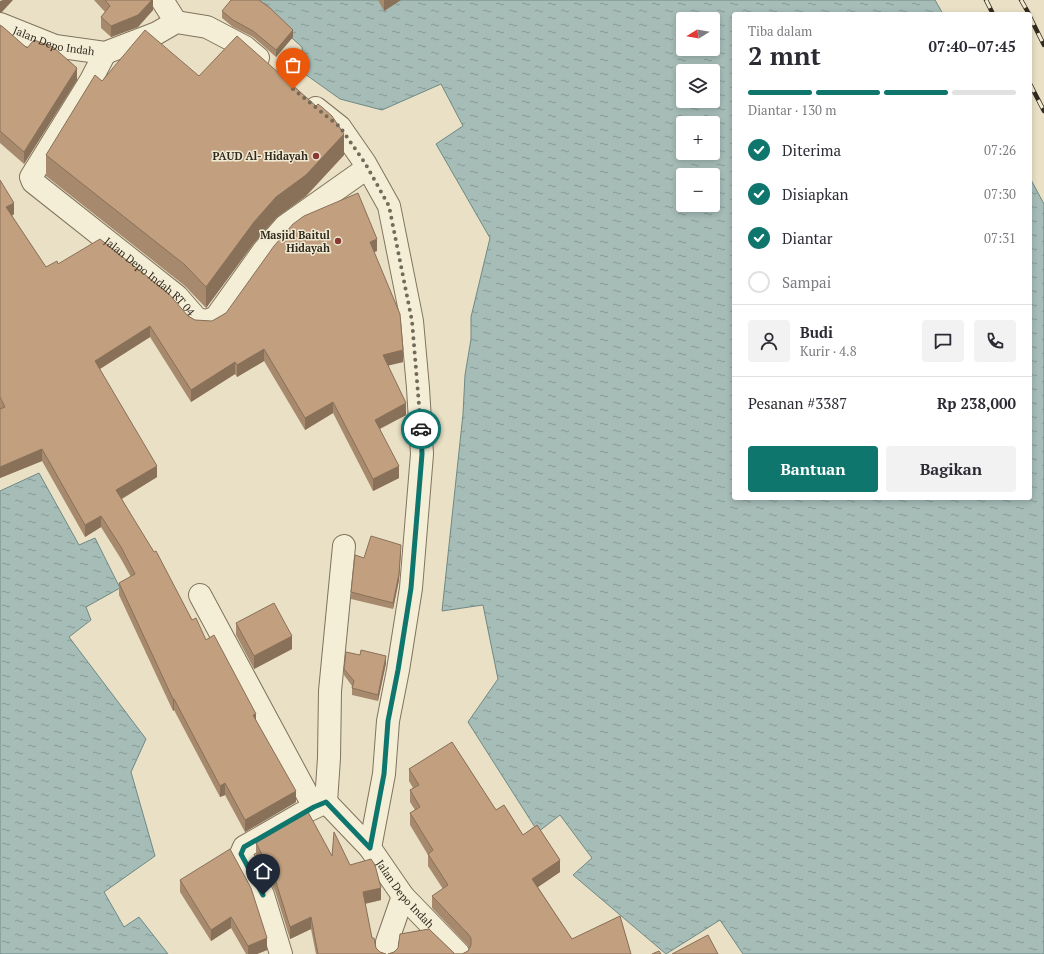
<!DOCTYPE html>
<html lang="id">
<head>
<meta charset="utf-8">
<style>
  body { margin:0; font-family:"PT Serif",serif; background:#f2f2f3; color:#2b2b33; height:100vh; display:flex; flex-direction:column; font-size:15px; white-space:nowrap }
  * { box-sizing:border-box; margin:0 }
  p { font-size:13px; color:#7c7c81 }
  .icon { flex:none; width:22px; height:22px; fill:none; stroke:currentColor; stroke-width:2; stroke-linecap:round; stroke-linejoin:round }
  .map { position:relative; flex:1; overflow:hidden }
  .drawer { position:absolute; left:732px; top:12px; width:300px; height:488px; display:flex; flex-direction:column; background:#fff; border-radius:4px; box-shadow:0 2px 6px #0003 }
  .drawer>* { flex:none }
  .needle { width:26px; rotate:259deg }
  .controls { position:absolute; left:676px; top:12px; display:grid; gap:8px }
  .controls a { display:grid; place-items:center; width:44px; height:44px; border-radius:4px; background:#fff; box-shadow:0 2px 6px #0003; font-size:20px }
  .pin { position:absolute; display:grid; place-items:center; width:34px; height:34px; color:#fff; margin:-41px -17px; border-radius:50% 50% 50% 0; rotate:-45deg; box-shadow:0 0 4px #0007 }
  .pin .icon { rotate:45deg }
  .courier { position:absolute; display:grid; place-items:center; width:40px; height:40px; margin:-20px; border:3px solid #0f766e; border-radius:50%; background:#fff; color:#222; box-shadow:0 1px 5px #0007 }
  .headline em { font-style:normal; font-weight:800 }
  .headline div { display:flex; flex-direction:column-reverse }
  .headline { display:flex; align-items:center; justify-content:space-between; height:68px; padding:0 16px }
  h1 { font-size:26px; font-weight:800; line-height:30px }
  .bar { display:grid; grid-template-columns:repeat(4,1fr); gap:6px 4px; align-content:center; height:48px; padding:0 16px }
  .bar i { height:5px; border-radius:3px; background:#e1e1e2 }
  .bar .current { background:#0f766e }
  .bar p { grid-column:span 4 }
  .line { display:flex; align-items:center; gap:10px; padding:0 16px; border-top:1px solid #e1e1e2 }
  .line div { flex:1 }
  .round { display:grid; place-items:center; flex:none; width:42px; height:42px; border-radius:4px; background:#f2f2f3 }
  ol { padding:0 16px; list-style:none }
  li { display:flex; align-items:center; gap:12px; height:44px }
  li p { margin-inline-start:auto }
  li .icon { padding:4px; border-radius:50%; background:#0f766e; color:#fff; stroke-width:4 }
  li:last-child { color:#7c7c81 }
  li i { width:22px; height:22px; border:2px solid #e1e1e2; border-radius:50% }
  .primary-button { display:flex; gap:8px; margin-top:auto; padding:8px 16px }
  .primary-button a { flex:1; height:46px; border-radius:4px; background:#0f766e; color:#fff; font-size:16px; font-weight:800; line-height:46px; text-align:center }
  .primary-button a+a { background:#f2f2f3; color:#2b2b33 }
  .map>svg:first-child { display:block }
</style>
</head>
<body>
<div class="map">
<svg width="1044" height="954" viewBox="0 0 1044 954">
  <defs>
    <pattern id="water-ripples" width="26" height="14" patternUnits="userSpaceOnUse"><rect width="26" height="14" fill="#a6bcb7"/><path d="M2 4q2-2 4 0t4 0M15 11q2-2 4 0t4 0" fill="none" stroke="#889994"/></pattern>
  </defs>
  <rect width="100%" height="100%" fill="#e9e0c5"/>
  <g fill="url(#water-ripples)" stroke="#6e8984" fill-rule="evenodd">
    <path d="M249,0H935L943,14H734V498H1030V178L1044,204V954H743L720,920L666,954L573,875L592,858L560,815L538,832L468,722L498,679L483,605L442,611L463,414L465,375L471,339V317L490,238L436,144L463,126L441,84L382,110L340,99L305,74L302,47ZM683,19H713V49H683ZM683,71H713V101H683ZM683,123H713V153H683ZM683,175H713V205H683Z"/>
    <path d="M39,473L79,545L95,538L120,588L86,607L91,620L69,637L146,739L131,772L155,856L104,892L124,927L139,917L168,954H0V491Z"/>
  </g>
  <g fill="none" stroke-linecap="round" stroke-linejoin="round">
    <defs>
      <g id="minor">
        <path d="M162,0L176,22"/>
        <path id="s1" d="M0,24L55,46L105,53L157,33L176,22L207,27L245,47L258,58"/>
        <path id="s2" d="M105,53L91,80L31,177L33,182L177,296L197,319L207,321L216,317L264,250L285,226L367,168"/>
        <path d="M316,108L340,127L365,163L389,206L412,321L418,388L422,454L411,588L398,670L388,721L384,774L370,848"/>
        <path d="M200,595L314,807"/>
        <path d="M326,802L329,758L330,691L344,546"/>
        <path id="s3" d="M281,954L263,895L241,854L244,847L301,814L326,802L370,848L403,896L459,954"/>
        <path d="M387,954V942L403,896"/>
      </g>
    </defs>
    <use href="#minor" stroke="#81735d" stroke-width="24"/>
    <use href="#minor" stroke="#f4eed7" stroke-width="22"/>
    <defs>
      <g id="rail">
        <path d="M986,0L993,14"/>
        <path d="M1021,0L1029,14"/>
        <path d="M1030,17L1044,45"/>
        <path d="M1030,84L1044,111"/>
      </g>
    </defs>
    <use href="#rail" stroke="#332a1f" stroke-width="4.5"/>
    <use href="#rail" stroke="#f1ead3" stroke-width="3" stroke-dasharray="9" stroke-linecap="butt"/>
  </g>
  <g fill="#a78a6d">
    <path d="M94,0H153V10L138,27L111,37L101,28V17L105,12Z"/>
    <path d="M378,0H401L384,11Z"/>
    <path d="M222,11L293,37L276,57L253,37L233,27L222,18Z"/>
    <path d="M0,25L27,48L77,80L24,164L0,143Z"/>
    <path d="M199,76L344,155L306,196L276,218L254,243L206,308L185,286L46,176V155L102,81Z"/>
    <path d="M0,180L14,214L12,216L46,267L58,264L188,316L195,320L212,321L226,313L377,251L374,252L403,362L388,365L406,415L380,429L399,478L373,491L333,413L305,430L264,361L237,377L235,374L191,402L150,337L100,369L157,477L122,499L192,620L206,640L256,720L296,802L245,832L225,795L220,797L174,710L173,711L119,595V583L131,577L121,559L101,527L85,537L42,461L0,478Z"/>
    <path d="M401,551L399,580L393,609L351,599V592L364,558Z"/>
    <path d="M236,623L292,649L254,669L236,635Z"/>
    <path d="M386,663L378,701L352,695V686L344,675V669Z"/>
    <path d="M452,742L496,810L504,805L523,835L537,825L560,860V872L538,887L572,939L620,916L631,954H388L394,952L398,948L400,934L429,929L455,954H462L468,951L469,948L468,946L432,908V896L443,889L428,866V855L410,825V813L415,810L410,802V790L413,788L409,781V769Z"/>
    <path d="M256,843L332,856L350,865L381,900L365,904L372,938L376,948L380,952L386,954H316L311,929L290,939L275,891L256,855Z"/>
    <path d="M180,880L251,888L267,950L257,954H246L231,928L211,941L180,892Z"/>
  </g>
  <g fill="#887059">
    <path d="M3,0H13L2,12L0,13V1Z"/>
    <path d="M152,0H153V10L138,27L111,37V26Z"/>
    <path d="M384,0H401L384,11Z"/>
    <path d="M293,30V37L276,57V50Z"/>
    <path d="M77,68V80L24,164V152Z"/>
    <path d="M344,134V155L306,196L276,218L254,243L206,308V287L254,222L276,197Z"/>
    <path d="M14,203V214L6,219V207Z"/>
    <path d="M377,239V251L370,254V242Z"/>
    <path d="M150,326V337L95,372V361Z"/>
    <path d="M264,349V361L237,377V365Z"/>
    <path d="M403,350V362L383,367V355Z"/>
    <path d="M235,362V374L191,402V390Z"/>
    <path d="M333,402V413L305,430V418Z"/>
    <path d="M406,403V415L375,431V420Z"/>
    <path d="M42,449V461L0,478V467Z"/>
    <path d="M157,466V477L116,502V490Z"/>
    <path d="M399,466V478L373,491V479Z"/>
    <path d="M101,516V527L85,537V525Z"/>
    <path d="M401,545L399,580L393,609V603Z"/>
    <path d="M292,636V649L254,669V656Z"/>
    <path d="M386,656V663L378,701V695Z"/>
    <path d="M173,699H174V710L173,711Z"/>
    <path d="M256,714V726L253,715Z"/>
    <path d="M225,783V795L220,797V786Z"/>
    <path d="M296,791V802L245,832V820Z"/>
    <path d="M560,860V872L532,891V879Z"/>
    <path d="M381,888V900L363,904V892Z"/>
    <path d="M231,917V928L211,941V930Z"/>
    <path d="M311,917V929L290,939V927Z"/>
    <path d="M267,938V950L257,954H248V946Z"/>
  </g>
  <g fill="#c2a07f" stroke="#887059">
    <path d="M105,0H152L138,15L111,26L101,17L110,6Z"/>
    <path d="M231,0H259L270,8L293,30L276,50L253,31L233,20L222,11Z"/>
    <path d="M0,25L3,27L27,48L34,40L53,47L77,68L24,152L0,131Z"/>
    <path d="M145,30L199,76L237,36L316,106L318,104L323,108L332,116L344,134L306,175L276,197L254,222L206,287L185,265L46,155L95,75L102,81Z"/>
    <path d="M0,180L14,203L6,207L46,267L57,261L58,264L100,239L168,293L188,316L195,320L212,321L226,313L274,246L293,224L304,216L358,193L377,239L370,242L400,314L403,350L383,355L406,403L375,420L399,466L373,479L333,402L305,418L264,349L237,365L235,362L191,390L150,326L95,361L157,466L116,490L154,552L156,551L192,620L196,618L206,640L214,635L256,714L253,715L296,791L245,820L225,783L220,786L174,699H173L119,583L135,574L121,547L101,516L85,525L42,449L0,467V409L5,407L0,397Z"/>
    <path d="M371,536L401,545L399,574L393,603L351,592L355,555L364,558Z"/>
    <path d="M274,603L292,636L254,656L236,623Z"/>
    <path d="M361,650L386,656L378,695L352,688L354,681L344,669L346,652L360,655Z"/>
    <path d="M452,742L496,810L504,805L523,835L537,825L560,860L532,879L572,939L620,916L631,954H388L394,952L398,948L400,934L429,929L455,954H462L468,951L471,945V938L468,934L432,896L448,885L428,854L433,850L410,813L420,807L410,790L419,785L409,769Z"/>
    <path d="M308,812L332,856L334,832L350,865L371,859L375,865L381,888L363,892L372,938H374L376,948L380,952L386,954H318L311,917L290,927L275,879L256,843Z"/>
    <path d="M230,849L251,888L267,938L248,946L231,917L211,930L180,880Z"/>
    <path d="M708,935L718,954H672Z"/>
    <path d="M659,951L661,954H652Z"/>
  </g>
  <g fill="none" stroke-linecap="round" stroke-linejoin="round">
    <path stroke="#736a59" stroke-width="4" stroke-dasharray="0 7.2" d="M293,89L340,127L365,163L389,206L412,321L421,429"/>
    <path stroke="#0f766e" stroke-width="5" d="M263,895L241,854L244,847L314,807L326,802L370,848L384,774L388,721L398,670L411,588L422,454L421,429"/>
  </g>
  <g fill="#893934" stroke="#f1ead3" stroke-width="1.5">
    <circle cx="316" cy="156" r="4"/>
    <circle cx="338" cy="241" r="4"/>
  </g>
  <g text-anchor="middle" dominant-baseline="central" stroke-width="3" stroke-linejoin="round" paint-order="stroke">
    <g font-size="11" fill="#332a1f" stroke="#f1ead3">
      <text stroke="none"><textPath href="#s1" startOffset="57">Jalan Depo Indah</textPath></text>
      <text stroke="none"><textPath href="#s2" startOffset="300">Jalan Depo Indah RT 04</textPath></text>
      <text stroke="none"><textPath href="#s3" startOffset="331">Jalan Depo Indah</textPath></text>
    </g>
    <g font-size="11" font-weight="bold" fill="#332a1f" stroke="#f1ead3" text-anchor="end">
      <text x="308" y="156">PAUD Al- Hidayah</text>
      <text x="330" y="235">Masjid Baitul<tspan x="330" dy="13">Hidayah</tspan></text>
    </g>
  </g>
</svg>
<div class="controls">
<a><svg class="needle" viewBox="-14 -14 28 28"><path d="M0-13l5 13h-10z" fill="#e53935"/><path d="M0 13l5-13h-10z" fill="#7c7c81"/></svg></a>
<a><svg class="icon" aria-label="layers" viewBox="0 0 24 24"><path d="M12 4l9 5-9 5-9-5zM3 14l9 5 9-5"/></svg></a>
<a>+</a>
<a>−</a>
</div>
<div class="pin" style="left:293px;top:89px;background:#ea580c"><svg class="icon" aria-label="bag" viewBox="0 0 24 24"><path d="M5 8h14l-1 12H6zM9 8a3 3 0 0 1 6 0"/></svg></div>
<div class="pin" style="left:263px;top:895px;background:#1f2937"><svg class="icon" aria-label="home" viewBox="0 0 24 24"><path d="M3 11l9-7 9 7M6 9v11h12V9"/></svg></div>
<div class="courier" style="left:421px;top:429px"><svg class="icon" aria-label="car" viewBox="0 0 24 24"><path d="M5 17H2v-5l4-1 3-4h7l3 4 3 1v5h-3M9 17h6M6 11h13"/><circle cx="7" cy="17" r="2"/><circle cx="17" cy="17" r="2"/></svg></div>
<section class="drawer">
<div class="headline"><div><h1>2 mnt</h1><p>Tiba dalam</p></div><em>07:40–07:45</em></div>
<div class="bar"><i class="current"></i><i class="current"></i><i class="current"></i><i></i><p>Diantar · 130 m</p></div>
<ol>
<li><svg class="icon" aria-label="check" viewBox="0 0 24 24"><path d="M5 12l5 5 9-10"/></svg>Diterima<p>07:26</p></li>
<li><svg class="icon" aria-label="check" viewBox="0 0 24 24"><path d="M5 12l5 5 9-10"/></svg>Disiapkan<p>07:30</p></li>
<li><svg class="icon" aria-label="check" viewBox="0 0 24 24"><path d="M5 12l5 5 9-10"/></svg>Diantar<p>07:31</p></li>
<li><i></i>Sampai</li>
</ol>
<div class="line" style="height:72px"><a class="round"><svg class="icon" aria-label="person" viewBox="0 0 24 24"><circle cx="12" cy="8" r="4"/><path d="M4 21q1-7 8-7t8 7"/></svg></a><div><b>Budi</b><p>Kurir · 4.8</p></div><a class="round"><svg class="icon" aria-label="chat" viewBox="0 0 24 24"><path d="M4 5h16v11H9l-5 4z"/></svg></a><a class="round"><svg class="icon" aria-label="phone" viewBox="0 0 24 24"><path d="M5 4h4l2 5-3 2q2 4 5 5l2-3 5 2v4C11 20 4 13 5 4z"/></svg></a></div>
<div class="line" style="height:52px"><div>Pesanan #3387</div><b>Rp 238,000</b></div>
<div class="primary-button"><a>Bantuan</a><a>Bagikan</a></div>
</section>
</div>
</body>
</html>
